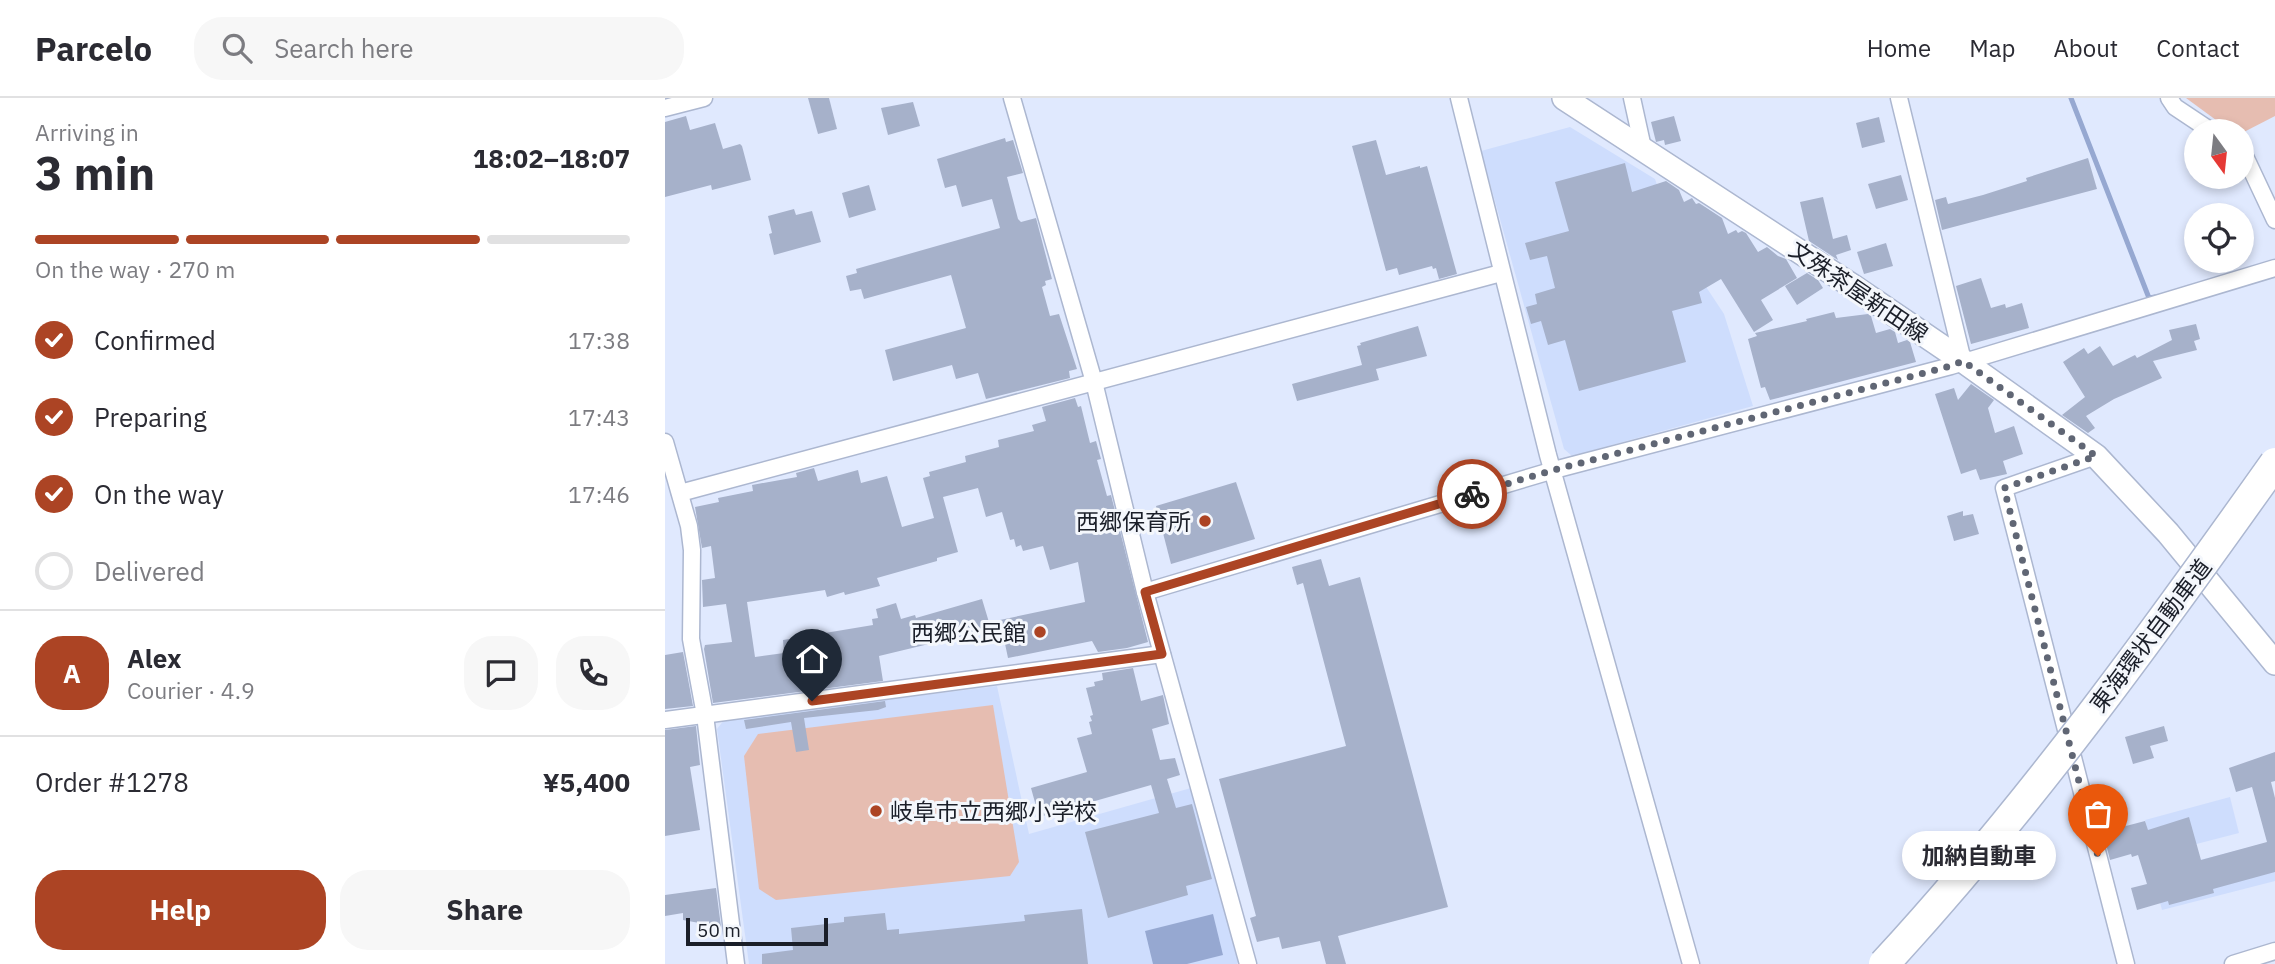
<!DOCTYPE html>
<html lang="en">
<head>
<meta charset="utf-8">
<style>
  body { margin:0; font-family:"IBM Plex Sans","Noto Sans JP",sans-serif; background:#f7f7f7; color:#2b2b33; height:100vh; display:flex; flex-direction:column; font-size:26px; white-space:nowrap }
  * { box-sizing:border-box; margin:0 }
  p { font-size:23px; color:#7c7c81 }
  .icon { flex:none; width:38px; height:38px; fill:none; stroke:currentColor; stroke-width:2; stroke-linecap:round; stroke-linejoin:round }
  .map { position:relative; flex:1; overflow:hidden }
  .panel { display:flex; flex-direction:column; background:#fff; width:665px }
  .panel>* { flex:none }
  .needle { width:46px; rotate:165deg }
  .tools { position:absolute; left:1519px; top:21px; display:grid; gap:14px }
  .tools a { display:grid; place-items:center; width:70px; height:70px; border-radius:50%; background:#fff; box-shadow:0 4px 10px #0003; font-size:35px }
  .scale { position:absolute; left:21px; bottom:18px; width:142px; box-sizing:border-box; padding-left:7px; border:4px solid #1b1f29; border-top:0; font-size:19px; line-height:24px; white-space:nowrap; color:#1b1f29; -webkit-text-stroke:5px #f4f7fc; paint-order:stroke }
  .pin { position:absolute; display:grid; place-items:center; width:60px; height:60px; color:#fff; margin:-72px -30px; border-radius:50% 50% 50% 0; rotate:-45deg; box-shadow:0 0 7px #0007 }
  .pin .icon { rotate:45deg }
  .courier { position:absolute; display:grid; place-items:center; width:70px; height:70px; margin:-35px; border:5px solid #ac4424; border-radius:50%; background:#fff; color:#222; box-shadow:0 2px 9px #0007 }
  .bubble { position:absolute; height:49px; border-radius:24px; background:#fff; box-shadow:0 4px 10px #0003; font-size:23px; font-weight:700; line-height:49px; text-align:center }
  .overview em { font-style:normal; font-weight:700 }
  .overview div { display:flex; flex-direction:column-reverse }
  .overview { display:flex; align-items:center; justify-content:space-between; height:119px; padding:0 35px }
  h1 { font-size:46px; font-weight:700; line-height:52px }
  .bar { display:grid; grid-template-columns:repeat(4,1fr); gap:10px 7px; align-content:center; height:84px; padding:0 35px }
  .bar i { height:9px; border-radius:5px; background:#e1e1e2 }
  .bar .on { background:#ac4424 }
  .bar p { grid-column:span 4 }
  .line { display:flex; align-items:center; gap:18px; padding:0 35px; border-top:2px solid #e1e1e2 }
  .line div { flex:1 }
  .round { display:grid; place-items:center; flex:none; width:74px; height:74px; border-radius:28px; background:#f7f7f7 }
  ol { padding:0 35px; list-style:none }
  li { display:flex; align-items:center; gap:21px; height:77px }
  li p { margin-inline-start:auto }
  li .icon { padding:7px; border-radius:50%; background:#ac4424; color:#fff; stroke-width:4 }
  li:last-child { color:#7c7c81 }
  li i { width:38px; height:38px; border:4px solid #e1e1e2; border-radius:50% }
  .button { display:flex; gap:14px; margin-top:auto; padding:14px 35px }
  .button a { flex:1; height:80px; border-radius:28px; background:#ac4424; color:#fff; font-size:28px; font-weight:700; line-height:80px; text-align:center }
  .button a+a { background:#f7f7f7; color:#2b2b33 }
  header { display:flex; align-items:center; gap:42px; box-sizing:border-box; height:98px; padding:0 35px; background:#fff; border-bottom:2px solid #e1e1e2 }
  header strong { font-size:33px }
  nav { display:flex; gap:38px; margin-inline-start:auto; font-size:24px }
  .search { width:490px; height:63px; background:#f7f7f7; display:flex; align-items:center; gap:18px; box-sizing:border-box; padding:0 24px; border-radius:28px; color:#7c7c81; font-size:26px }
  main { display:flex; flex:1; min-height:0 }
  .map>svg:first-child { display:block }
</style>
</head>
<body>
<header>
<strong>Parcelo</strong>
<div class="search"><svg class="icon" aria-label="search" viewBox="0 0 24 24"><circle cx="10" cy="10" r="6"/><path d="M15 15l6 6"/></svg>Search here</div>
<nav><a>Home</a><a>Map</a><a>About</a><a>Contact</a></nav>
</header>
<main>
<section class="panel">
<div class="overview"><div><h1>3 min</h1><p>Arriving in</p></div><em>18:02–18:07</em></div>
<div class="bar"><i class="on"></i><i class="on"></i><i class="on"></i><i></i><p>On the way · 270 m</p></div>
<ol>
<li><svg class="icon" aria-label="check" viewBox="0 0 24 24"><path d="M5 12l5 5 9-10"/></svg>Confirmed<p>17:38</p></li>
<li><svg class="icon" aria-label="check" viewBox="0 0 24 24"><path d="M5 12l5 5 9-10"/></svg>Preparing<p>17:43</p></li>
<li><svg class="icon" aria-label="check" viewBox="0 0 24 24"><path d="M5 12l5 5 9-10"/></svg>On the way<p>17:46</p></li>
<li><i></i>Delivered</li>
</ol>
<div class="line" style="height:126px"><b class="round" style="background:#ac4424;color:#fff">A</b><div><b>Alex</b><p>Courier · 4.9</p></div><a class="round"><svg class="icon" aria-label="chat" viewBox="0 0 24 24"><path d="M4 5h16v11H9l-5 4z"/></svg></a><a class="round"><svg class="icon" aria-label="phone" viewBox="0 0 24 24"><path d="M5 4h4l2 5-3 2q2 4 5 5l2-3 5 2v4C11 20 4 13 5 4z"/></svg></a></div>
<div class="line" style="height:91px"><div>Order #1278</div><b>¥5,400</b></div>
<div class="button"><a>Help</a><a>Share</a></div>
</section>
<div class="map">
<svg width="1610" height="866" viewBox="0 0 1610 866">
  <rect width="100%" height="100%" fill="#e0e9fe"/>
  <g fill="#ceddfd">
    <path d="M905,29L990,81L1014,148L1059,216L1088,308L907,358L899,351L816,53Z"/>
    <path d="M332,588L364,736L526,690L574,861L572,866H84L52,631L59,622Z"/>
    <path d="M1565,699L1574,735L1489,757L1480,722Z"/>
    <path d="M1610,743V783L1497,812L1487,774Z"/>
  </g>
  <g fill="#e6bdb1">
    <path d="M1521,0H1610V18L1577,35L1566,33Z"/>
    <path d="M328,607L354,764L345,778L111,802L94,791L79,658L93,636Z"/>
  </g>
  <path fill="#96a8d1" d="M548,816L558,857L522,866H488L480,833Z"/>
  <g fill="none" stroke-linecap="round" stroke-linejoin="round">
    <path stroke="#96a8d1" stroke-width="5" d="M1406,0L1484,200L1490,199"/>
  </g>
  <g fill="#a6b1ca">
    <path d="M143,0H164L172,31L153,36Z"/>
    <path d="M248,4L255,28L223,37L216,10Z"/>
    <path d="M21,18L25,32L50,25L58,51L75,46L77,48L86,82L47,92L46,87L0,99V24Z"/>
    <path d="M1009,18L1016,43L1000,47L999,42L991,44L986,24Z"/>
    <path d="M1214,19L1220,44L1197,50L1191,25Z"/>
    <path d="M340,40L341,44L348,42L358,75L342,79L353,121L356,124L371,120L387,181L380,183L381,187L377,189L385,218L394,216L412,271L404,273L405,280L321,301L313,275L291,281L287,267L228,283L220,252L301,230L286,177L199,201L196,191L185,193L181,178L192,175L191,171L335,130L327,101L297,109L291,87L280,90L272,61Z"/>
    <path d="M711,42L721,77L755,68V70L762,68L792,176L774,181L771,170L768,171L767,168L734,177L732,170L721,173L687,48Z"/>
    <path d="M1423,60L1432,91L1277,132L1270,102L1281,99L1283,106L1318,97L1362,83L1361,80Z"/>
    <path d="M960,65L967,94L1001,83L1014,92L1019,104L1027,100L1031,106L1034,105L1057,120L1063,136L1071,132L1073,135L1077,133L1081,135L1093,154L1102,149L1113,158L1121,161L1132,180L1096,202L1108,222L1089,234L1056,181L1034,194L1037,205L1007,213L1021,264L914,293L900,242L883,247L876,223L866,226L861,209L872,206L870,196L890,190L882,158L865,162L860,145L904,133L890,84Z"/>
    <path d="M1236,77L1243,102L1211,111L1203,86Z"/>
    <path d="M204,87L211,112L184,120L177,95Z"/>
    <path d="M1158,99L1168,141L1182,137L1186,152L1171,157L1173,162L1144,143L1135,104Z"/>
    <path d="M129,111L131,117L147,113L156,144L109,157L104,136L107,135L103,118Z"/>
    <path d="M1221,145L1228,168L1199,176L1192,154Z"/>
    <path d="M1142,175L1153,182L1158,190L1132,207L1120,188Z"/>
    <path d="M1316,180L1326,210L1340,206L1341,210L1357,205L1364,230L1306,246L1291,188Z"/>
    <path d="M1169,214L1171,220L1203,216L1206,218L1211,235L1225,231L1230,234L1233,245L1242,242L1245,244L1251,264L1105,302L1100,289L1096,290L1083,241L1092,238L1090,235L1142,223L1141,221Z"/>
    <path d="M1531,226L1535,241L1529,243L1532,252L1488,263L1497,280L1449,301L1421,318L1430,330L1423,335L1397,317L1420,299L1398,264L1419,250L1423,256L1435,248L1448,268L1470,257L1472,260L1507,242L1504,232Z"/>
    <path d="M753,228L762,258L711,271L714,282L632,303L627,286L697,267L692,248L696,247L695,245Z"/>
    <path d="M1306,286L1329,302L1323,310L1330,335L1349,328L1358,356L1338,363L1342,376L1315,382L1311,371L1296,376L1270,296L1289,290L1293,302Z"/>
    <path d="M410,300L413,309L416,308L425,345L431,343L436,361L432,362L442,398L446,397L483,544L462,550L433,554L427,543L343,560L335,522L420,504L413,464L385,472L378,448L358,453L356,447L351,449L349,441L345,442L337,414L321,419L313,390L278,399L293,454L272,460V463L212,480L215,488L180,497L179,494L162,499L160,492L82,504L90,559L119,555L118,542L208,527L207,521L213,520L211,511L231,505L236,521L250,517L251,520L317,501L326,531L214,558L218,583L48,605L39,551L40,547L67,544L61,506L38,509L37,482L50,480L46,448L37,450L30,409L54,404L53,400L88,393L87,387L132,379L131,375L149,370L153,383L193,372L196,385L222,378L237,429L269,420L258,380L265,378L264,374L301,364L300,358L334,349L333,342L369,333L367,327L381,323L377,309Z"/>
    <path d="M571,384L590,441L506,466L491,408Z"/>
    <path d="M1298,413V418L1308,416L1314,436L1289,443L1282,418Z"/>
    <path d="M656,461L664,488L695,479L783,809L673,838L681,866H661L655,843L617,851L614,839L592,844L585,820L591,818L554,681L681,648L638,485L632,487L627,469Z"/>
    <path d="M18,554L28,608L0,611V557Z"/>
    <path d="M468,570L476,603L498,597L504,626L487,631L495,662L510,660L515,677L502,681L511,710L527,706L547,781L521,788L523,797L443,820L420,734L494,715L486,687L374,719L366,690L422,674L412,640L427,636L424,624L427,623L425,618L428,617L421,590L430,588L429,584L438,582L437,575Z"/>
    <path d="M220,603L221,609L213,612L139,620L144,652L131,654L126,624L81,631L79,622Z"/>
    <path d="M31,628L35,667L25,669L35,732L0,738V632Z"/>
    <path d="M1499,628L1503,643L1485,648L1489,660L1468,666L1460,639Z"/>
    <path d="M1610,654V683L1606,684L1610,700V774L1548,791L1549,795L1504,807L1503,803L1472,812L1466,790L1482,786L1473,757L1467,759L1466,756L1445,762L1438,734L1480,723L1483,732L1524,719L1536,762L1602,744L1587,689L1571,694L1564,670Z"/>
    <path d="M51,790L56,829L18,822V815L0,818V797Z"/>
    <path d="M417,811L423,866H97V856L128,852L126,830L179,824V819L220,815L222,832L234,831V836L360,823L359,817Z"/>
  </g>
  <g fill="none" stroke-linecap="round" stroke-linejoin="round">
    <defs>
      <g id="minor">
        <path d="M347,0L429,284L480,494L583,866"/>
        <path d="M794,0L883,357L1026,866"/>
        <path d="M967,0L978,50"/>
        <path d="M1234,0L1298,263"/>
        <path d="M1504,0L1510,9L1546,33"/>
        <path d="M0,10L39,0"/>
        <path d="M1577,52L1610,122"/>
        <path d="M0,344L24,428L27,452L26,541L40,617L71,866"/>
        <path d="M1431,358L1339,390L1461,866"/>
        <path d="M15,395L836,175"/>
        <path d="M480,494L889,372L1286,268L1610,170"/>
        <path d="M0,622L497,556"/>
        <path d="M1568,866L1610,853"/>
      </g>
      <path id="secondary" d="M899,0L1189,189L1298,263L1431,358L1503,435L1610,565"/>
    </defs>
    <use href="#minor" stroke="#acb7d0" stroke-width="19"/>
    <use href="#secondary" stroke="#acb7d0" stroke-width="26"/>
    <use href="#minor" stroke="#fff" stroke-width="16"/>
    <use href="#secondary" stroke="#fff" stroke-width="23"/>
    <defs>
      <path id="motorway-bridge" d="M1219,866C1363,710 1488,537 1610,365"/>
    </defs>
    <use href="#motorway-bridge" stroke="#acb7d0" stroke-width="33" stroke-linecap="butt"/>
    <use href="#motorway-bridge" stroke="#fff" stroke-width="30"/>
  </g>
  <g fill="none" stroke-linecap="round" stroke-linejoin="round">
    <path stroke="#606674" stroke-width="7" stroke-dasharray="0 12.6" d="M807,396L889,372L1286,268L1298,263L1431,358L1339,390L1433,758"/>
    <path stroke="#ac4424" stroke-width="9" d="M147,603L497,556L480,494L807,396"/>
  </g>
  <g fill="#ac4424" stroke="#f4f7fc" stroke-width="2.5">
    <circle cx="540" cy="423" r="7"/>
    <circle cx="375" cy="534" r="7"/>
    <circle cx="211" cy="713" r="7"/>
  </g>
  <g text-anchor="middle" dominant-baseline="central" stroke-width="6" stroke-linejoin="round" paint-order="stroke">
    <g font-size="23" fill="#1b1f29" stroke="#f4f7fc">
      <text transform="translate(1194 193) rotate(34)">文殊茶屋新田線</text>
      <text transform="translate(1485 537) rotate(-53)">東海環状自動車道</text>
    </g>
    <g font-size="23" fill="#1b1f29" stroke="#f4f7fc" text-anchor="end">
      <text x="526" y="423">西郷保育所</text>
      <text x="361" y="534">西郷公民館</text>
      <text x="225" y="713" text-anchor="start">岐阜市立西郷小学校</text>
    </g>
  </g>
</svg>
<div class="tools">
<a><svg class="needle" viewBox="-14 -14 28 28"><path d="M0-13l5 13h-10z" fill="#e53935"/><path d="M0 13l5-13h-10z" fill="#7c7c81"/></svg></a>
<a><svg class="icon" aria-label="locate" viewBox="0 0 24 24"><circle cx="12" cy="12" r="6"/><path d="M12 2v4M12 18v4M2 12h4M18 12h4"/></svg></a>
</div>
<div class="scale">50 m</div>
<div class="pin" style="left:1433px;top:758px;background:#ea580c"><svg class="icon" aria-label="bag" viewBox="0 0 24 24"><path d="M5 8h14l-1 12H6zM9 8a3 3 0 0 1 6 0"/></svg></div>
<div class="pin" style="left:147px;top:603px;background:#1f2937"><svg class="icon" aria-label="home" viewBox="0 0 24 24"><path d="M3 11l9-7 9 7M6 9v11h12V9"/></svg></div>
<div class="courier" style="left:807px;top:396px"><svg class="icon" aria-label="bike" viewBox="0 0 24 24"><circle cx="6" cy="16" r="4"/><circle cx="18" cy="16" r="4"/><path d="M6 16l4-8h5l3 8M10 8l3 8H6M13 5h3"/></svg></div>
<div class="bubble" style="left:1237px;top:733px;width:154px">加納自動車</div>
</div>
</main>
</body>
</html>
